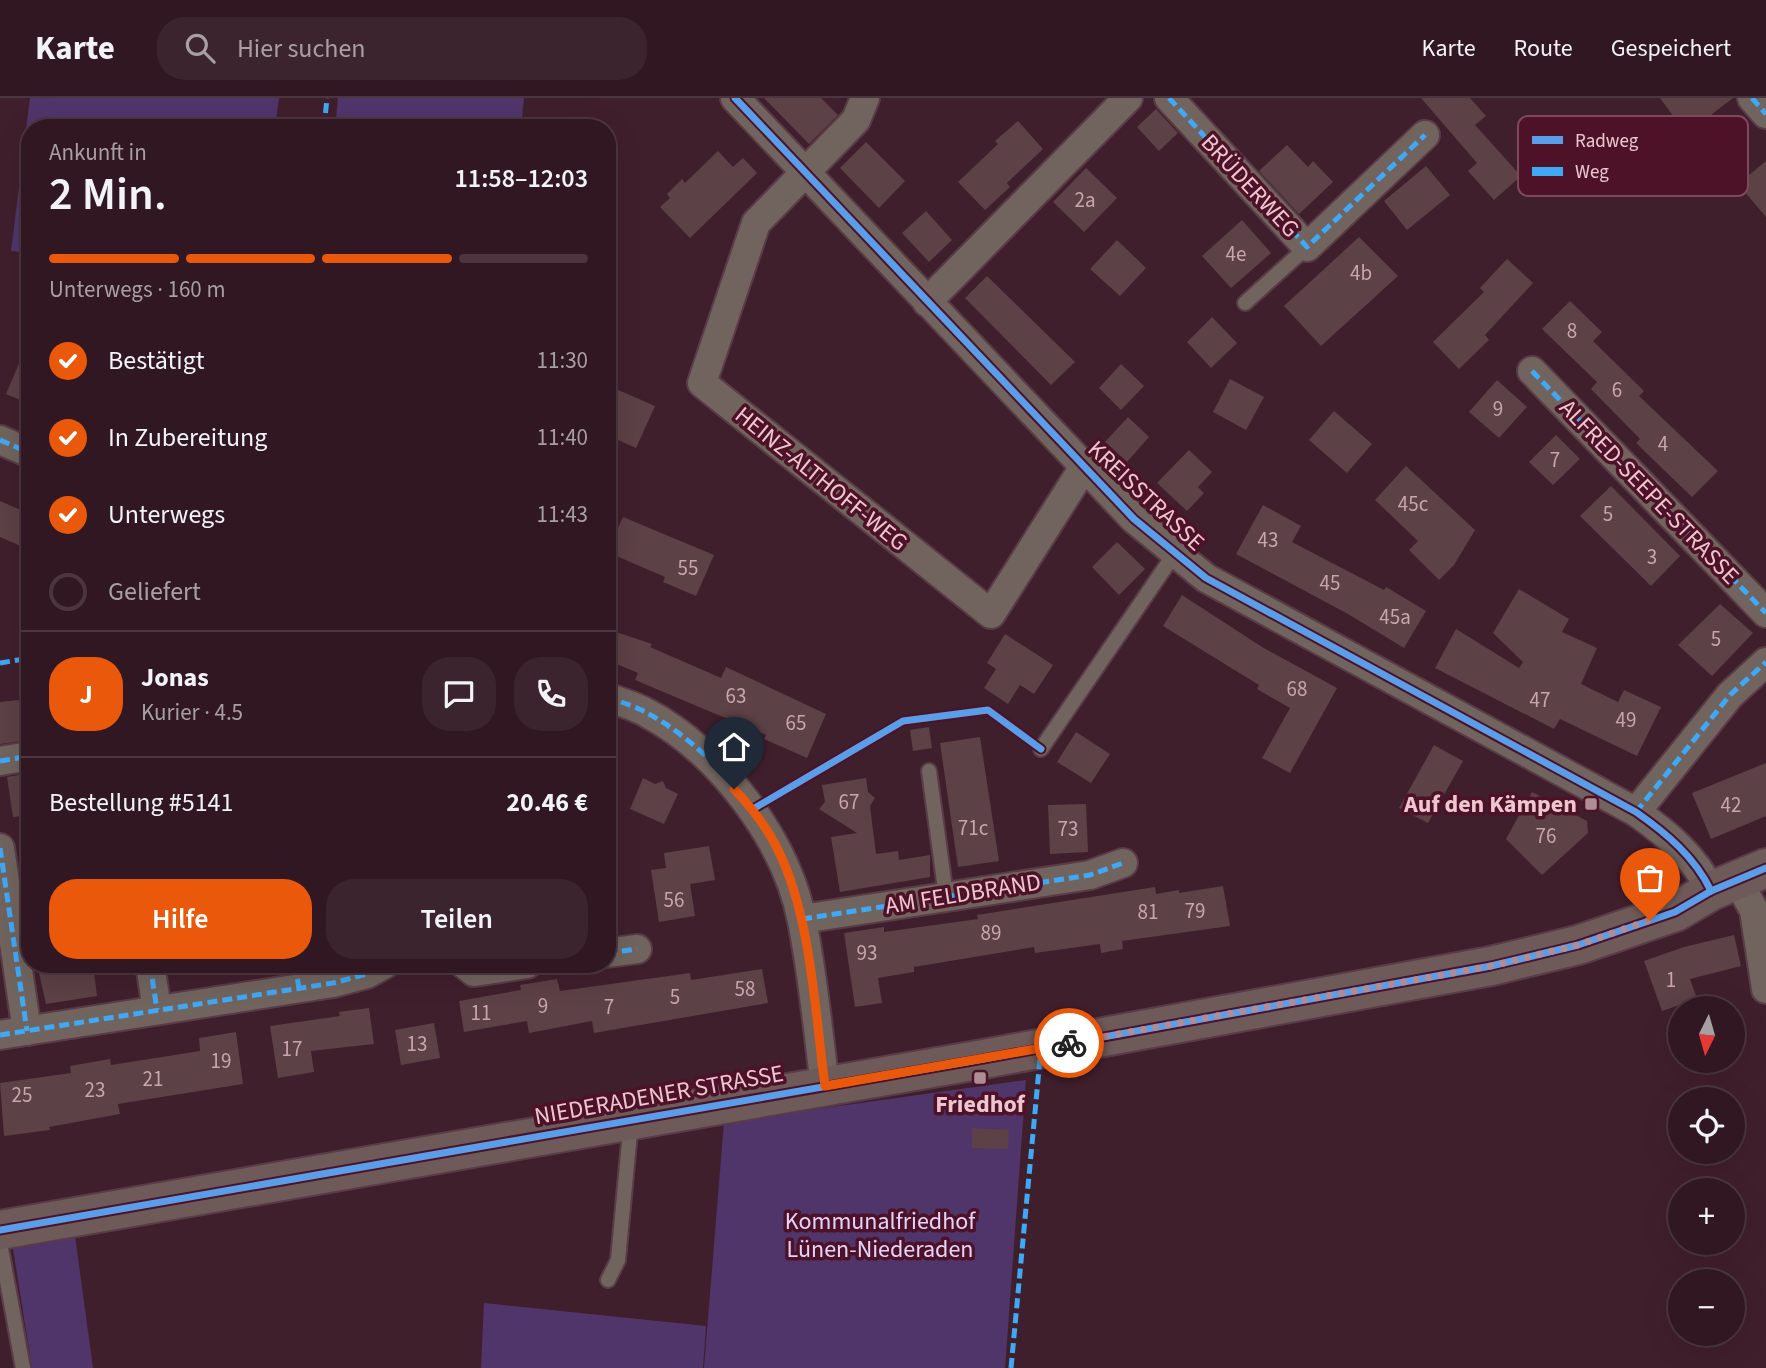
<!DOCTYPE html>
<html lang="de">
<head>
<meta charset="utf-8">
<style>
  body { margin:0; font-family:"Source Sans 3",sans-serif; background:#3c242e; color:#f1f3f6; height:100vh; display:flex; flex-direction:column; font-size:26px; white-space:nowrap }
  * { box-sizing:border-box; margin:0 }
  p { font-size:23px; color:#a89fa5 }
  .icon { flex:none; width:38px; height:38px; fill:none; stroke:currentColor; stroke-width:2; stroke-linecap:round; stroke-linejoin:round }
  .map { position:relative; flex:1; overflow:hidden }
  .panel { position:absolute; left:21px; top:21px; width:595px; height:854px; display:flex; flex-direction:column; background:#301721; border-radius:28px; box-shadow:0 7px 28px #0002,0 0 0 2px #4b363f }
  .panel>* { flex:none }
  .needle { width:46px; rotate:185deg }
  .controls { position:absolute; left:1668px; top:898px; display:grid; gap:14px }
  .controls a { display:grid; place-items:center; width:77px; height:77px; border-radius:50%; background:#301721; box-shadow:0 7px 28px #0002,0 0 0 2px #4b363f; font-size:35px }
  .pin { position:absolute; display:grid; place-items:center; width:60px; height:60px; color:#fff; margin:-72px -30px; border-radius:50% 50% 50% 0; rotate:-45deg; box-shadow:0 0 7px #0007 }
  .pin .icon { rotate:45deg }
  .courier { position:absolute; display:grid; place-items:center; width:70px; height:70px; margin:-35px; border:5px solid #ea580c; border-radius:50%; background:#fff; color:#222; box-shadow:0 2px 9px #0007 }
  .overview em { font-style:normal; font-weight:600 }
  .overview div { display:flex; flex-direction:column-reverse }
  .overview { display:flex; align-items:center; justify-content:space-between; height:119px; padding:0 28px }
  h1 { font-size:46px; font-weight:600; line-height:52px }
  .bar { display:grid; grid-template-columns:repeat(4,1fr); gap:10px 7px; align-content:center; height:84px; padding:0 28px }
  .bar i { height:9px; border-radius:5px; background:#4b363f }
  .bar .active { background:#ea580c }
  .bar p { grid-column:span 4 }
  .line { display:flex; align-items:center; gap:18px; padding:0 28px; border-top:2px solid #4b363f }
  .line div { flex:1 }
  .round { display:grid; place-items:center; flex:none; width:74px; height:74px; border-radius:28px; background:#3c242e }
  ol { padding:0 28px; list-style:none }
  li { display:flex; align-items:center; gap:21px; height:77px }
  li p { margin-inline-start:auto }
  li .icon { padding:7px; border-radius:50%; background:#ea580c; color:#fff; stroke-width:4 }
  li:last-child { color:#a89fa5 }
  li i { width:38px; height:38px; border:4px solid #4b363f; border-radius:50% }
  .action { display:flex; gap:14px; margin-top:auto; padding:14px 28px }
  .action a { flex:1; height:80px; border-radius:28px; background:#ea580c; color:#fff; font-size:28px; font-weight:600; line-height:80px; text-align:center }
  .action a+a { background:#3c242e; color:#f1f3f6 }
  header { display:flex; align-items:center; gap:42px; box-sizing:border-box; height:98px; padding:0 35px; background:#301721; border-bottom:2px solid #4b363f }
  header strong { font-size:33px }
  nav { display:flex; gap:38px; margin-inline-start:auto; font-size:24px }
  .search { width:490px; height:63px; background:#3c242e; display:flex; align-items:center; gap:18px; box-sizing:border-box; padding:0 24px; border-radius:28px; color:#a89fa5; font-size:26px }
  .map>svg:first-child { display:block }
</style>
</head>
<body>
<header>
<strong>Karte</strong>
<div class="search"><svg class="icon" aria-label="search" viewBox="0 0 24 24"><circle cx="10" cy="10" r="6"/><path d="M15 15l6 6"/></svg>Hier suchen</div>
<nav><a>Karte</a><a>Route</a><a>Gespeichert</a></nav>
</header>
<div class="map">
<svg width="1766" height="1270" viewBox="0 0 1766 1270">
  <rect width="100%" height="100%" fill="#401f2c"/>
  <g fill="#50356b">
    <path d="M30,0H279L275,30H30V155L11,153Z"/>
    <path d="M338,0H524L521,30H335Z"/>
    <path d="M1026,982L1005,1270H704L724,1024Z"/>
    <path d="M75,1138L93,1270H32L13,1151Z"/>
    <path d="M484,1205L706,1228L703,1270H481Z"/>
  </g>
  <g fill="#5c4146">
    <path d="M764,0H821L838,17L809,46Z"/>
    <path d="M1421,0H1470L1486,18L1475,27L1521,78L1494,102L1468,73L1477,65Z"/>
    <path d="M1660,0H1733L1712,16L1734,43L1707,64Z"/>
    <path d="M1156,11L1178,35L1159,53L1137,29Z"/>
    <path d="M1018,23L1043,51L1007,85L1010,89L985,112L958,84L998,46L995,43Z"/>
    <path d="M866,44L905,83L879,110L840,70Z"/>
    <path d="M1287,47L1308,69L1313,63L1333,84L1299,116L1259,73Z"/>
    <path d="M718,53L733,69L743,60L757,75L690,140L660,109L670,100L667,96L682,81L685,85Z"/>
    <path d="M1766,63V119L1738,86Z"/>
    <path d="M1426,68L1450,97L1407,132L1384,103Z"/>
    <path d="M1086,70L1117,100L1084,134L1053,104Z"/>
    <path d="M926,113L952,142L929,164L902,135Z"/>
    <path d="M1242,122L1271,155L1231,190L1202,158Z"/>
    <path d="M1359,139L1398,178L1321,248L1284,208Z"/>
    <path d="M1117,142L1146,170L1120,198L1090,171Z"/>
    <path d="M1507,161L1533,185L1485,237L1489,242L1459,271L1433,244L1484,194L1480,190Z"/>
    <path d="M987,178L1075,264L1051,287L965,200Z"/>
    <path d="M1570,203L1602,234L1593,243L1644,293L1639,298L1718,373L1692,399L1636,345L1640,341L1591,291L1597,284L1542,231Z"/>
    <path d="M1212,219L1237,245L1211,270L1187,244Z"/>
    <path d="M30,240V306L6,296Z"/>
    <path d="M1121,266L1144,288L1121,312L1099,290Z"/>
    <path d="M1230,281L1264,299L1246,332L1213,314Z"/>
    <path d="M1497,282L1527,309L1499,340L1469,314Z"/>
    <path d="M607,287L655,308L636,350L607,337Z"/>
    <path d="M1334,313L1372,346L1347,375L1309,342Z"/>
    <path d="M1128,319L1149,339L1127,364L1105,344Z"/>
    <path d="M1556,337L1580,361L1553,387L1529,364Z"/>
    <path d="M1189,352L1212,374L1198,389L1204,395L1187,413L1157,385Z"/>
    <path d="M1406,368L1475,432L1454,467L1439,482L1409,452L1418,443L1375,402Z"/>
    <path d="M1611,388L1680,458L1651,488L1580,418Z"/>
    <path d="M0,403L30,416V434L23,449L0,439Z"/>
    <path d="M1263,407L1301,428L1292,444L1384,492L1386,489L1426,513L1404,550L1348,516L1236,456Z"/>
    <path d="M623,419L714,457L696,498L663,484L665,479L607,454Z"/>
    <path d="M1117,444L1145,471L1119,497L1092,469Z"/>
    <path d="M1519,491L1569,521L1562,534L1597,550L1581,586L1618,604L1624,592L1661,609L1637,658L1560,621L1554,631L1435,570L1456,531L1519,570L1523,564L1493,535Z"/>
    <path d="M1182,497L1262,549L1337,590L1290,675L1262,660L1290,610L1257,591L1259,587L1163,528Z"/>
    <path d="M1720,506L1753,535L1712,578L1678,547Z"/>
    <path d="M607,531L652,546L650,549L721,580L726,569L826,616L807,660L764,641L766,637L635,582L638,575L607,562Z"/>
    <path d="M1005,536L1053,567L1034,596L1020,587L1008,606L984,590L996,571L987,565Z"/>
    <path d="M30,601V642L0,646V604Z"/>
    <path d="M929,629L932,650L913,653L910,632Z"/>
    <path d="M1076,634L1110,656L1091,685L1057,664Z"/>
    <path d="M980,639L999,763L958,769L940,645Z"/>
    <path d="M1434,647L1463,663L1428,725L1399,710Z"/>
    <path d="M1766,665V718L1711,741L1692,695Z"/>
    <path d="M30,675V717L13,719L7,679Z"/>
    <path d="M643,680L655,686L663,683L666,690L678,696L664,726L630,711Z"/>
    <path d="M866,680L868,694L875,700L870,708L876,756L898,753L899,762L930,757V779L840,794L831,739L857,735L819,711L825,704L822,687Z"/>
    <path d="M1532,694L1587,723L1588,735L1542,777L1506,741Z"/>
    <path d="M1086,706L1088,754L1050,756L1048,707Z"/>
    <path d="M709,748L715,782L690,786L695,818L659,824L651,772L666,770L664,755Z"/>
    <path d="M1223,788L1230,828L1122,843L1123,851L1101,855L1100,846L1035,855L1034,849L914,869V874L878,880L882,905L855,909L844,835L884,829V834L978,821L977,817L1155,789L1156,796L1179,792V795Z"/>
    <path d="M1734,837L1741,868L1690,881L1697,901L1662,913L1644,863L1684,849Z"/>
    <path d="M37,866H93L97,898L46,906Z"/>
    <path d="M762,871L768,905L594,935L592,923L529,935L527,923L464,934L459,903L521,892L520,887L557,881L560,893L690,875L691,882Z"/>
    <path d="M369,910L374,946L311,953L314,974L278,980L270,928L340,918L339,914Z"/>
    <path d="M434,925L440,960L401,967L395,932Z"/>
    <path d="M236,934L243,986L118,1006L120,1016L49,1029L50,1032L4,1038L0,985L71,975L70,968L110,961L111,967L200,953L199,940Z"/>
    <path d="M972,1030L1009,1032L1008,1051L972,1050Z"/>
  </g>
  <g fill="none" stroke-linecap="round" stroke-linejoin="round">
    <defs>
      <g id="lane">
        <path d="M1245,205L1307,149"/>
        <path d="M1041,651L1175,455"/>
        <path d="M929,673L946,798"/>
        <path d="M0,1145L23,1270"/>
        <path d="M608,1182L618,1162L631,1023"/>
      </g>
      <g id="street">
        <path d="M735,0L1134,421L1206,480L1636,714C1666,735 1695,759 1711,793"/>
        <path d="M865,0L856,22L756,125L702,285L991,516L1084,369"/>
        <path d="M1169,0L1307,149L1425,37"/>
        <path d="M1752,0L1766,16"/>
        <path d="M927,204L1128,0"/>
        <path d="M1532,273L1766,515"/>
        <path d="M0,342L30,355"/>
        <path d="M607,599C620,604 635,608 647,615C719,653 787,743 802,823C813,877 818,933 825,988"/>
        <path d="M0,663L30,658"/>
        <path d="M1636,714L1730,597L1766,564"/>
        <path d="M0,750L27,933"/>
        <path d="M1737,782L1754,812L1766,891"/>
        <path d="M802,821L1090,777L1123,765"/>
        <path d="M607,855L637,851"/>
        <path d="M150,866L157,912"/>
        <path d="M464,866L474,874L527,866"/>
        <path d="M0,937L333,885L367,876L385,866"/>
      </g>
      <path id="secondary" d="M0,1132L978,962L1491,868L1578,847L1675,814L1711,793L1766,770"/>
    </defs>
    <use href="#lane" stroke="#593c47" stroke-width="18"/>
    <use href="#street" stroke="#593c47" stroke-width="32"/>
    <use href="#secondary" stroke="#593c47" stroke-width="42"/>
    <use href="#lane" stroke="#71645f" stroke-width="14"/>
    <use href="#street" stroke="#71645f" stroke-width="28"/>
    <use href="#secondary" stroke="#6e5a59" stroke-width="38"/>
    <g stroke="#3fa9f5" stroke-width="5" stroke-dasharray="10 5" stroke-linecap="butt">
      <path d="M1169,0L1307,149L1425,37"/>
      <path d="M1752,0L1766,16"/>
      <path d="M324,30L327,0"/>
      <path d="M1532,273L1766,515"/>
      <path d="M0,342L30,355"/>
      <path d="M0,565L30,560"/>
      <path d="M607,599C620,604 635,608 647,615C719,653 787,743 802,823C813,877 818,933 825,988"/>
      <path d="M0,663L30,658"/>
      <path d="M1636,714L1730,597L1766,564"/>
      <path d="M0,750L27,933"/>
      <path d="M802,821L1090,777L1123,765"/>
      <path d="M607,855L637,851"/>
      <path d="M150,866L157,912"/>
      <path d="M295,866L299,890"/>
      <path d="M464,866L474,874L527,866"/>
      <path d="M0,937L333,885L367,876L385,866"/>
      <path d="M1011,1270L1041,950"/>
    </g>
    <defs>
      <g id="cycleway">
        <path d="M735,0L1134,421L1206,480L1636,714C1666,735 1695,759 1711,793"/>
        <path d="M753,711L903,623L988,612L1041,651"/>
        <path d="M0,1132L978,962L1491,868L1578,847L1675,814L1711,793L1766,770"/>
      </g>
    </defs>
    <use href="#cycleway" stroke="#4d1228" stroke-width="11"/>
    <use href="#cycleway" stroke="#5a9eea" stroke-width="7"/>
  </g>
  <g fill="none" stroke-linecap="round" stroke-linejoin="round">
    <path stroke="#b08c96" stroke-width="7" stroke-dasharray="0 12.6" d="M1069,945L1491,868L1578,847L1650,822"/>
    <path stroke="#ea580c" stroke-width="9" d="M734,691C751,709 767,729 778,752C811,818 815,914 825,988L1069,945"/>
  </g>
  <g fill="#b08c96" stroke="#4d1228" stroke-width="2.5">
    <rect x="1584" y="699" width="14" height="14" rx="3.5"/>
    <rect x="973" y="973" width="14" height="14" rx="3.5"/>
  </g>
  <g text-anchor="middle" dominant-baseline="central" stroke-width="7" stroke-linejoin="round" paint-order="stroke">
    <g font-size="21" fill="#c9a5ad">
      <text x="1085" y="102">2a</text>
      <text x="1236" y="156">4e</text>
      <text x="1361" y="175">4b</text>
      <text x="1572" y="233">8</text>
      <text x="1617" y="292">6</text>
      <text x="1498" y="311">9</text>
      <text x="1663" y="346">4</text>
      <text x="1555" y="362">7</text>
      <text x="1413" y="406">45c</text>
      <text x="1608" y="416">5</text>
      <text x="1268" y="442">43</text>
      <text x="1652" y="459">3</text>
      <text x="688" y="470">55</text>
      <text x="1330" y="485">45</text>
      <text x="1395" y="519">45a</text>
      <text x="1716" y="541">5</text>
      <text x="1297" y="591">68</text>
      <text x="736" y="598">63</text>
      <text x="1540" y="602">47</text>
      <text x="1626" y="622">49</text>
      <text x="796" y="625">65</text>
      <text x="849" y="704">67</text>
      <text x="1731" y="707">42</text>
      <text x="973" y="730">71c</text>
      <text x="1068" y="731">73</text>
      <text x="1546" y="738">76</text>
      <text x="674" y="802">56</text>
      <text x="1195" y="813">79</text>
      <text x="1148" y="814">81</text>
      <text x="991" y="835">89</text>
      <text x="867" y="855">93</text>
      <text x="1671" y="882">1</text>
      <text x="745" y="891">58</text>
      <text x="675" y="899">5</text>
      <text x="543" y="908">9</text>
      <text x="609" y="909">7</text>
      <text x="481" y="915">11</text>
      <text x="417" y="946">13</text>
      <text x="292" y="951">17</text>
      <text x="221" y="963">19</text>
      <text x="153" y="981">21</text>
      <text x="95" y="992">23</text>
      <text x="22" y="997">25</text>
    </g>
    <g font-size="24" fill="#edc6cf" stroke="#4d1228">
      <text transform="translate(1250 88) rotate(47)">BRÜDERWEG</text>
      <text transform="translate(821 381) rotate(39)">HEINZ-ALTHOFF-WEG</text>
      <text transform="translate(1649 394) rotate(46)">ALFRED-SEEPE-STRASSE</text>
      <text transform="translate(1146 398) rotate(43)">KREISSTRASSE</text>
      <text transform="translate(963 796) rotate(-9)">AM FELDBRAND</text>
      <text transform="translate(659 997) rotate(-10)">NIEDERADENER STRASSE</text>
    </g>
    <g font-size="24" font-weight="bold" fill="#edc6cf" stroke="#4d1228" text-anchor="end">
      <text x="1577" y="706">Auf den Kämpen</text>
      <text x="980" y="1006" text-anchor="middle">Friedhof</text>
    </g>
    <g font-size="24" fill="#e2d4fb" stroke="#4d1228">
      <text x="880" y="1123">Kommunalfriedhof<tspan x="880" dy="28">Lünen-Niederaden</tspan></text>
    </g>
  </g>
  <rect x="1518" y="18" width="230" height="80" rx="10" fill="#4d1228" stroke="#7d485a" stroke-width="2"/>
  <rect x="1532" y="38" width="31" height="8" fill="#5a9eea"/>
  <rect x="1532" y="69" width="31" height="9" fill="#3fa9f5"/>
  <g font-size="19" fill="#edc6cf">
    <text x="1575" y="49">Radweg</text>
    <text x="1575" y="80">Weg</text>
  </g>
</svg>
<div class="controls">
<a><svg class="needle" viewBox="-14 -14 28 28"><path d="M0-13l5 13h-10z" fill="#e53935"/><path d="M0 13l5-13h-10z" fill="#a89fa5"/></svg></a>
<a><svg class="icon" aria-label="locate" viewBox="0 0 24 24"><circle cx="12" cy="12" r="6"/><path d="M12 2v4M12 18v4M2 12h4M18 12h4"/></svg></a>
<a>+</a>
<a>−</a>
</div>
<div class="pin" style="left:1650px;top:822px;background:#ea580c"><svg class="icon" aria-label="bag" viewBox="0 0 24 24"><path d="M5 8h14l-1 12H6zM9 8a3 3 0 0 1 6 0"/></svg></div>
<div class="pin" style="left:734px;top:691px;background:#1f2937"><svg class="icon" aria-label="home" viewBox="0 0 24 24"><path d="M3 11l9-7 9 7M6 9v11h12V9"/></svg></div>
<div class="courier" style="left:1069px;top:945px"><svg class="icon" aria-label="bike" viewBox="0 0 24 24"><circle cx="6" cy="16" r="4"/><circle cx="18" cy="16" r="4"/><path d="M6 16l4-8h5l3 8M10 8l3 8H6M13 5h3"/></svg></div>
<section class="panel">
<div class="overview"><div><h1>2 Min.</h1><p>Ankunft in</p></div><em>11:58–12:03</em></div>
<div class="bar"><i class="active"></i><i class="active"></i><i class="active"></i><i></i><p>Unterwegs · 160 m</p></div>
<ol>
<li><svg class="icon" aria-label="check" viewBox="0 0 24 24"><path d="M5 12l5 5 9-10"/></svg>Bestätigt<p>11:30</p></li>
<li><svg class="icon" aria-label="check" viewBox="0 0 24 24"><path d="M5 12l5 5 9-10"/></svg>In Zubereitung<p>11:40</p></li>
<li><svg class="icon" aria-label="check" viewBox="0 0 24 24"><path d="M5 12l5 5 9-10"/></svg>Unterwegs<p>11:43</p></li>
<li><i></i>Geliefert</li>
</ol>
<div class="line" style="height:126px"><b class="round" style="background:#ea580c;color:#fff">J</b><div><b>Jonas</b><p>Kurier · 4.5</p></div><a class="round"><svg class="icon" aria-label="chat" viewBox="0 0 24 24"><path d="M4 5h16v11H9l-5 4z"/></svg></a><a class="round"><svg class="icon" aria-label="phone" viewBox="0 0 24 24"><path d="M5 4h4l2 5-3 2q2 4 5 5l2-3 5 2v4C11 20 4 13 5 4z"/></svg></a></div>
<div class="line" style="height:91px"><div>Bestellung #5141</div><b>20.46 €</b></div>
<div class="action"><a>Hilfe</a><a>Teilen</a></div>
</section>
</div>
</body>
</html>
